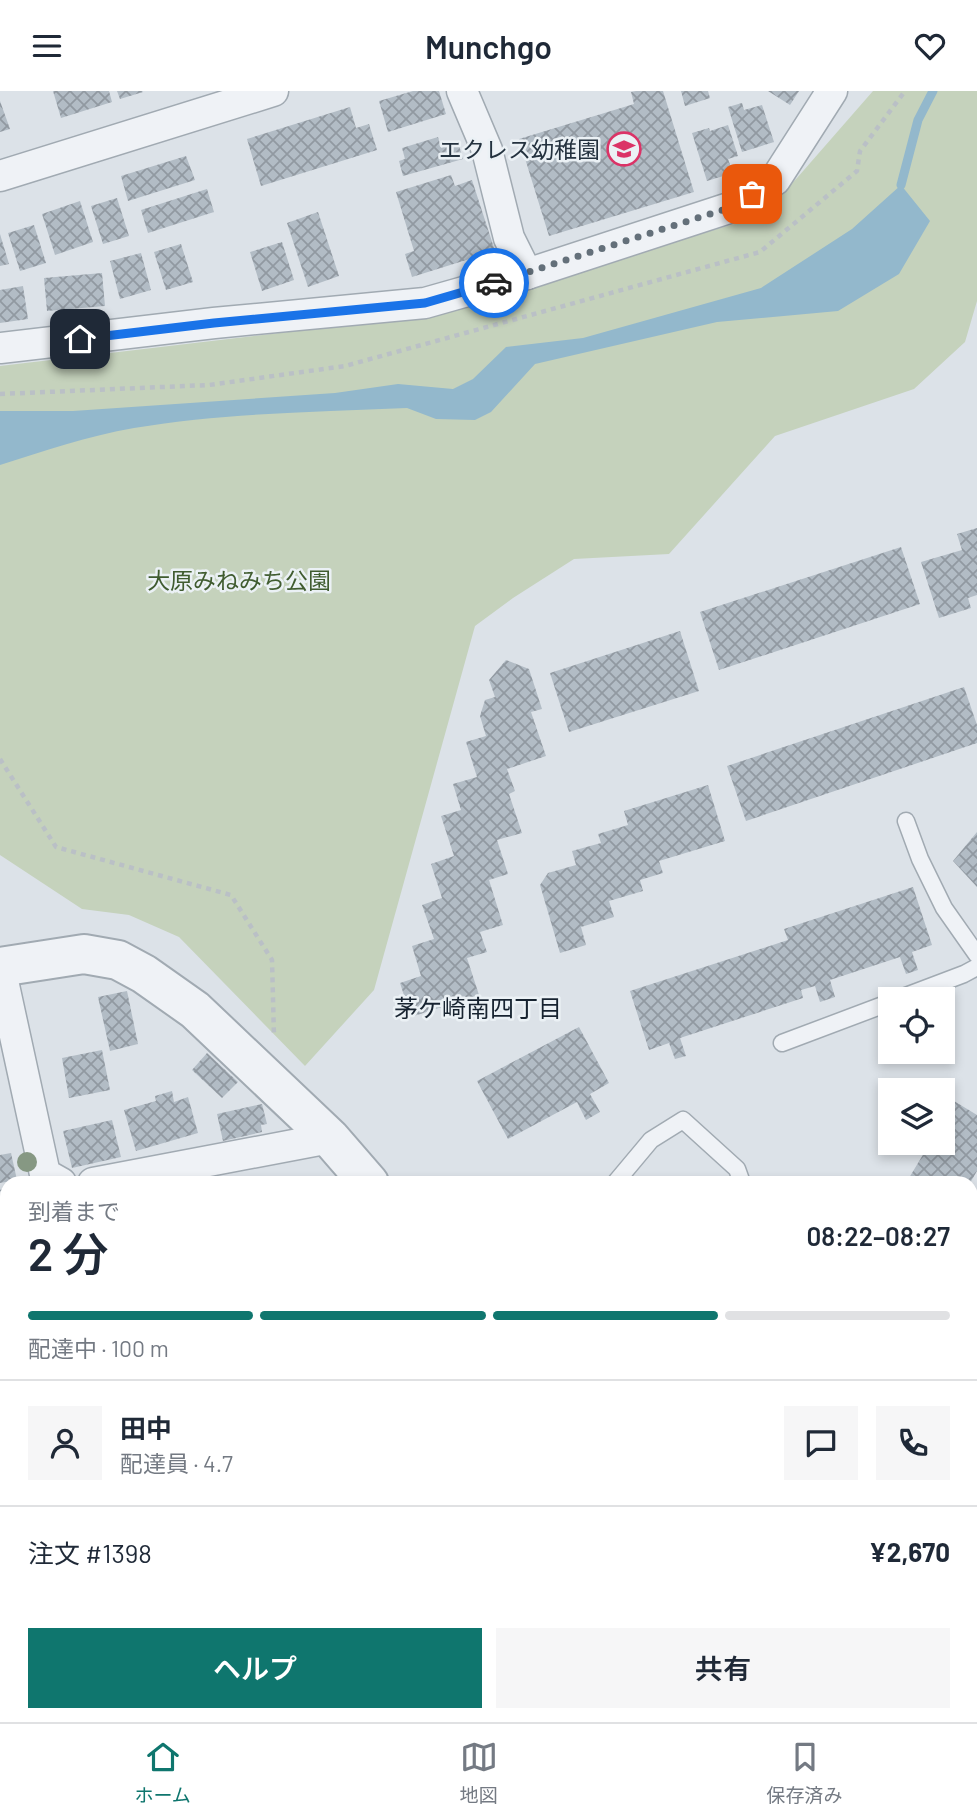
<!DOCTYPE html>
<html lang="ja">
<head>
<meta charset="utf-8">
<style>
  body { margin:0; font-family:Barlow,"Noto Sans JP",sans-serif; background:#f6f6f7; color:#1f2937; height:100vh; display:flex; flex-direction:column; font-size:26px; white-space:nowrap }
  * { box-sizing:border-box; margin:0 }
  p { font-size:23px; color:#747a83 }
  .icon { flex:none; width:38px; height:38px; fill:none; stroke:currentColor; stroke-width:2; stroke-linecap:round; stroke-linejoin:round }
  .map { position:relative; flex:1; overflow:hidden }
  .panel { position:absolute; left:0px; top:1085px; width:978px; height:546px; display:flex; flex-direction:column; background:#fff; border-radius:21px 21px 0 0; box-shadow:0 4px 10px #0003 }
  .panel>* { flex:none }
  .controls { position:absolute; left:878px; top:896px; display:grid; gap:14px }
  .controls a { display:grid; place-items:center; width:77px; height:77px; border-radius:0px; background:#fff; box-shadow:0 4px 10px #0003; font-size:35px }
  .pin { position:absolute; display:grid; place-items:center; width:60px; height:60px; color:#fff; margin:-30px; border-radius:14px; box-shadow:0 4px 10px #0006 }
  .courier { position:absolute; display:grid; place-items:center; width:70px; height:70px; margin:-35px; border:5px solid #1a73e8; border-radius:50%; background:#fff; color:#222; box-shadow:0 2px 9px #0007 }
  .headline em { font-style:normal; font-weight:600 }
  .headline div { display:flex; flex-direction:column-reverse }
  .headline { display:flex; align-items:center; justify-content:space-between; height:119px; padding:0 28px }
  h1 { font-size:46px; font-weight:600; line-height:52px }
  .bar { display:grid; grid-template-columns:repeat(4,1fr); gap:10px 7px; align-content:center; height:84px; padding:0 28px }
  .bar i { height:9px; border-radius:5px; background:#e0e1e3 }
  .bar .selected { background:#0f766e }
  .bar p { grid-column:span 4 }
  .line { display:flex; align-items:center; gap:18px; padding:0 28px; border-top:2px solid #e0e1e3 }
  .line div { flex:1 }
  .round { display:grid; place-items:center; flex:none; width:74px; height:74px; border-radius:0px; background:#f6f6f7 }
  .button { display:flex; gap:14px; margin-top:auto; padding:14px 28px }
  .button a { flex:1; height:80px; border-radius:0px; background:#0f766e; color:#fff; font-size:28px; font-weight:600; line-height:80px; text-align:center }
  .button a+a { background:#f6f6f7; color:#1f2937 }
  header { display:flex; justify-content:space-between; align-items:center; height:91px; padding:0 28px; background:#fff; font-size:32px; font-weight:600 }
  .tabs { display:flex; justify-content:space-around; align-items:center; height:98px; border-top:2px solid #e0e1e3; background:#fff; font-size:19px; color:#747a83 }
  .tabs a { display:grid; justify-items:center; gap:4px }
  .tabs .selected { color:#0f766e }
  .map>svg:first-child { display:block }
</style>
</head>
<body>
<header><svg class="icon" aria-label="menu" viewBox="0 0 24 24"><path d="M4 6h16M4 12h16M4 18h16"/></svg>Munchgo<svg class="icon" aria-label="heart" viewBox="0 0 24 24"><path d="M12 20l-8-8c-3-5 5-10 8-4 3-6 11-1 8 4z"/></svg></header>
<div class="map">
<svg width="977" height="1631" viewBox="0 0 977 1631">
  <defs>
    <pattern id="building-cross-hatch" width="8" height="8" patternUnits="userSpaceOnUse" patternTransform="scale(1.75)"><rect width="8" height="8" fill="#b2bcc5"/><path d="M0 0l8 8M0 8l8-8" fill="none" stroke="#9199a1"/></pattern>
  </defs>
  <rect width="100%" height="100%" fill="#dce2e8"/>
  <g fill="#c5d2bc">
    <path d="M873,0H977V210L965,251L914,298L775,345L669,463L574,468L513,507L475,535L374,899L305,975L179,846L129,824L82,818L0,764V275L422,225L758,126L797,87Z"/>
    <path d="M7,1346V1516L0,1523V1347Z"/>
    <path d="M825,1624H882L880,1631H828Z"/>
  </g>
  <path fill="#93b8cc" d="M901,94L930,130L899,183L838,220L717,231L535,273L491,321L475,329L436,328L407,317C316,321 224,322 134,337C88,345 44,360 0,374V320H73L335,302L398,293L453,298L473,288L506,256L583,247L761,197L852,138Z"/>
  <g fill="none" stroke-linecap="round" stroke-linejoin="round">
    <path stroke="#93b8cc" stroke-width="9" d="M901,94L918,29L933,0"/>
  </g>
  <g fill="url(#building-cross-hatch)">
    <path d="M53,0H109L112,11L61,27Z"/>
    <path d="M117,0H142L143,1L120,8Z"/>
    <path d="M413,0H439L446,23L388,41L379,10Z"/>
    <path d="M636,0H663L694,101L549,145L519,48L634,13L631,1Z"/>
    <path d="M681,0H708L710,7L685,15Z"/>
    <path d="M768,0H799L790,14Z"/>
    <path d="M0,10L10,38L0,41Z"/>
    <path d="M742,12L744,19L762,14L774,51L742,61L728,16Z"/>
    <path d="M350,16L356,37L369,33L377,59L261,95L247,48Z"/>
    <path d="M728,34L738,65L728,68L733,82L707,90L692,42L709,37L710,40Z"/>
    <path d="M438,46L441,57L458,51L463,68L403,85L399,70L405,68L402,57Z"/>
    <path d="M186,65L195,89L128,110L121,85Z"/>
    <path d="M451,84L455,95L472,89L495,160L412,186L405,163L414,160L396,101Z"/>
    <path d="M207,98L214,121L148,142L141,119Z"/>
    <path d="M117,107L129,145L103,153L91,115Z"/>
    <path d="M80,110L93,151L55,164L42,123Z"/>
    <path d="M318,121L339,185L308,196L287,132Z"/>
    <path d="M34,134L46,172L20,180L8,142Z"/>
    <path d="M0,143L9,173L0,175Z"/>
    <path d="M282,151L294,189L262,200L250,161Z"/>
    <path d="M181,153L193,191L166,199L154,161Z"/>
    <path d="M141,162L151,199L120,208L110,170Z"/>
    <path d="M102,182L105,215L47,220L44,187Z"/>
    <path d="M23,195L28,228L0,232V199Z"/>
    <path d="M977,437V504L968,507L971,517L939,527L921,471L962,459L957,443Z"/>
    <path d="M901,456L920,513L719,579L700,521Z"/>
    <path d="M680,540L699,600L569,641L550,582Z"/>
    <path d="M506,569L529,578L542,618L531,621L546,665L507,678L515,700L509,703L522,742L497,749L508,783L489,789L503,834L480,841L487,861L467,867L479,904L411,926L400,892L421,885L412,855L434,848L422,814L442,807L431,773L454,765L441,725L461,719L453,693L477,686L466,651L486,645L480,625L485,609L495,606L489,589Z"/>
    <path d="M964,596L977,634V652L746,730L727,675Z"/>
    <path d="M708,694L725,750L659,770L663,782L640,789L643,800L609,810L614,826L581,836L586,854L560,862L540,794L548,782L576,774L572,760L601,752L598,743L628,734L624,720Z"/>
    <path d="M977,741V796L953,770Z"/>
    <path d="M913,796L932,854L912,861L918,879L906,883L900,866L830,889L835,906L820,911L815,895L801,899L803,907L680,947L686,965L675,968L669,952L649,959L630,900L788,849L784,838Z"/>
    <path d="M127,900L138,953L110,960L98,906Z"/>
    <path d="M579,936L609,992L590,1003L600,1021L586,1029L577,1011L508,1048L477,990Z"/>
    <path d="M102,959L110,999L69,1007L62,967Z"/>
    <path d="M207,962L238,991L222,1007L192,979Z"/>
    <path d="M172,1000L174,1011L188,1006L198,1042L136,1060L124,1019L156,1010L155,1005Z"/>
    <path d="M954,1010L977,1024V1080L970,1092H906L930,1052H943V1028Z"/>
    <path d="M262,1013L267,1033L261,1034L262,1041L223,1050L217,1023Z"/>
    <path d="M112,1029L121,1066L72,1077L63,1040Z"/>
    <path d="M11,1062L17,1089L0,1092V1064Z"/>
    <path d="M334,1087L335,1092H317L316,1091Z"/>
    <path d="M303,1088V1092H287V1091Z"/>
    <path d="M7,1166V1210L0,1211V1167Z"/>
    <path d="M971,1252L977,1254V1298L971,1296Z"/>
    <path d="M7,1258V1310L0,1311V1260Z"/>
    <path d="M971,1533L977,1535V1556L971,1554Z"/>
    <path d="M971,1558L977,1561V1607L971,1605Z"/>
    <path d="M89,1624H265L272,1631H80Z"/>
    <path d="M454,1624H560L561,1631H455Z"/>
  </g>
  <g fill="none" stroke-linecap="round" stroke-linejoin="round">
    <defs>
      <g id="service">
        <path d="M906,730L920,768L944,817L977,864"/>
        <path d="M898,908L964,883L977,876"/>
        <path d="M782,952L891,911"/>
        <path d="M615,1092L651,1049L683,1029L737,1078L742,1092"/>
        <path d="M971,1176L977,1167"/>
      </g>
      <g id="pedestrian">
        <path d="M971,1477L977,1464"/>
        <path d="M903,1631L906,1624"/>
      </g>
      <g id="minor">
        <path d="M462,0L487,59L509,147L527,183"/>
        <path d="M0,85L273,0"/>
        <path d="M0,257L214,232L425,212L527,183L729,117L775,89L832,0"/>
        <path d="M0,876L45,1083L61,1092"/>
        <path d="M93,1092L330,1047"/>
        <path d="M0,1116L7,1114"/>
        <path d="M0,1329L7,1328"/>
      </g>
      <g id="tertiary">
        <path d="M0,876L84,863L118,869L144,883L195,919L330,1047L369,1092"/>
        <path d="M0,1574L7,1583"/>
        <path d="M43,1624L49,1631"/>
        <path d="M697,1624L700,1631"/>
      </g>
    </defs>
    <use href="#service" stroke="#a1aab2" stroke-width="19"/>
    <use href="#pedestrian" stroke="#a1aab2" stroke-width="26"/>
    <use href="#minor" stroke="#a1aab2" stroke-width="33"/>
    <use href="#tertiary" stroke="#a1aab2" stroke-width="42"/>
    <g stroke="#bac0c6" stroke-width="4.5" stroke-dasharray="5 5" stroke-linecap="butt">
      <path d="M0,303L209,294L345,275L760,161L857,80L860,60L905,0"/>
      <path d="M0,668L56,756L231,804L272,869L274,946"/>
      <path d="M279,1624L286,1631"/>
    </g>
    <use href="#service" stroke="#eff2f6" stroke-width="16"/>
    <use href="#pedestrian" stroke="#eff2f6" stroke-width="23"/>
    <use href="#minor" stroke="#eff2f6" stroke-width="30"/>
    <use href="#tertiary" stroke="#eff2f6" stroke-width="38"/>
  </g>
  <circle fill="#869883" cx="27" cy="1071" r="10"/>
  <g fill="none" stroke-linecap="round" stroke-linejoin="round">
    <path stroke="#64707a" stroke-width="7" stroke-dasharray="0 12.6" d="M494,192L729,117L752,103"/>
    <path stroke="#1a73e8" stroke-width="9" d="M80,248L214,232L425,212L494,192"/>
  </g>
  <defs>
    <symbol id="school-ring" viewBox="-11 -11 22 22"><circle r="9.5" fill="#ebf1f5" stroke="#db3367" stroke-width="1.5"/><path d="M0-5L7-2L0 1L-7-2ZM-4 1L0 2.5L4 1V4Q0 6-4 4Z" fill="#db3367"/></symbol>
  </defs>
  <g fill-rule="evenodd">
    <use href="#school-ring" x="605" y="39" width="38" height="38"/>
  </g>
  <g text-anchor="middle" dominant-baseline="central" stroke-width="5" stroke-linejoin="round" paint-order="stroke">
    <g font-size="23" fill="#24323f" stroke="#ebf1f5" text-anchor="end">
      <text x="600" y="58">エクレス幼稚園</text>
    </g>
    <g font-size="23" fill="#405c30" stroke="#ebf1f5">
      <text x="239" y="489">大原みねみち公園</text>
    </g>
    <g font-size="24" fill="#172330" stroke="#ebf1f5">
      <text x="478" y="916">茅ケ崎南四丁目</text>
    </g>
  </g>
</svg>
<div class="controls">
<a><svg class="icon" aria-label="locate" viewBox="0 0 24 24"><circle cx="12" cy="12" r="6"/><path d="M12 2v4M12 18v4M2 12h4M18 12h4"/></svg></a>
<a><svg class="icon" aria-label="layers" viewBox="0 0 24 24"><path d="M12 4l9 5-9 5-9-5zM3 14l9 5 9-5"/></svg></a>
</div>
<div class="pin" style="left:752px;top:103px;background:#ea580c"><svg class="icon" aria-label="bag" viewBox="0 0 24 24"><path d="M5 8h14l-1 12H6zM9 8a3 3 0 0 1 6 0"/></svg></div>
<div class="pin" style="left:80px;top:248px;background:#1f2937"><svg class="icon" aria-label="home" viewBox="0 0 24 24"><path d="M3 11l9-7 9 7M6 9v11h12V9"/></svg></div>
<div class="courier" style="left:494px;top:192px"><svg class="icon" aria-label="car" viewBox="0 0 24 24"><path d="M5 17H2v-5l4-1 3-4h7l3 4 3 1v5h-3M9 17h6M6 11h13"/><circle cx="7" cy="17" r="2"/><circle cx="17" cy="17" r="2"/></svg></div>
<section class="panel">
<div class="headline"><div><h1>2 分</h1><p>到着まで</p></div><em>08:22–08:27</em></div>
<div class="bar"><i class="selected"></i><i class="selected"></i><i class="selected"></i><i></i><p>配達中 · 100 m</p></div>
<div class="line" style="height:126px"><a class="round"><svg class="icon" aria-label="person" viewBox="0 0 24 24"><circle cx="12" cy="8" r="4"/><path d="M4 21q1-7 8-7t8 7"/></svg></a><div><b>田中</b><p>配達員 · 4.7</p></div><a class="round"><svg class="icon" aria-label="chat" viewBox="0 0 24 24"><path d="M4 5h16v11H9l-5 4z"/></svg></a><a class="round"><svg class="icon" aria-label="phone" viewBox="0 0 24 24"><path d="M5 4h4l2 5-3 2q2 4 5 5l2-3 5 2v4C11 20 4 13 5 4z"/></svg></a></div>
<div class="line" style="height:91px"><div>注文 #1398</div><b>¥2,670</b></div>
<div class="button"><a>ヘルプ</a><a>共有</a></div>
</section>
</div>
<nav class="tabs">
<a class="selected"><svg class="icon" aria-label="home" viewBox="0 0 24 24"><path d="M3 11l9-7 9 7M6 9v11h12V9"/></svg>ホーム</a>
<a><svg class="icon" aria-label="map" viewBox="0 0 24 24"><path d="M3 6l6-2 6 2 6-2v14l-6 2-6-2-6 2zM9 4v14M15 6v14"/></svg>地図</a>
<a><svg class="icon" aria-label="saved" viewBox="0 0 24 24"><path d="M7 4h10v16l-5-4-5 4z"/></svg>保存済み</a>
</nav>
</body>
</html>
